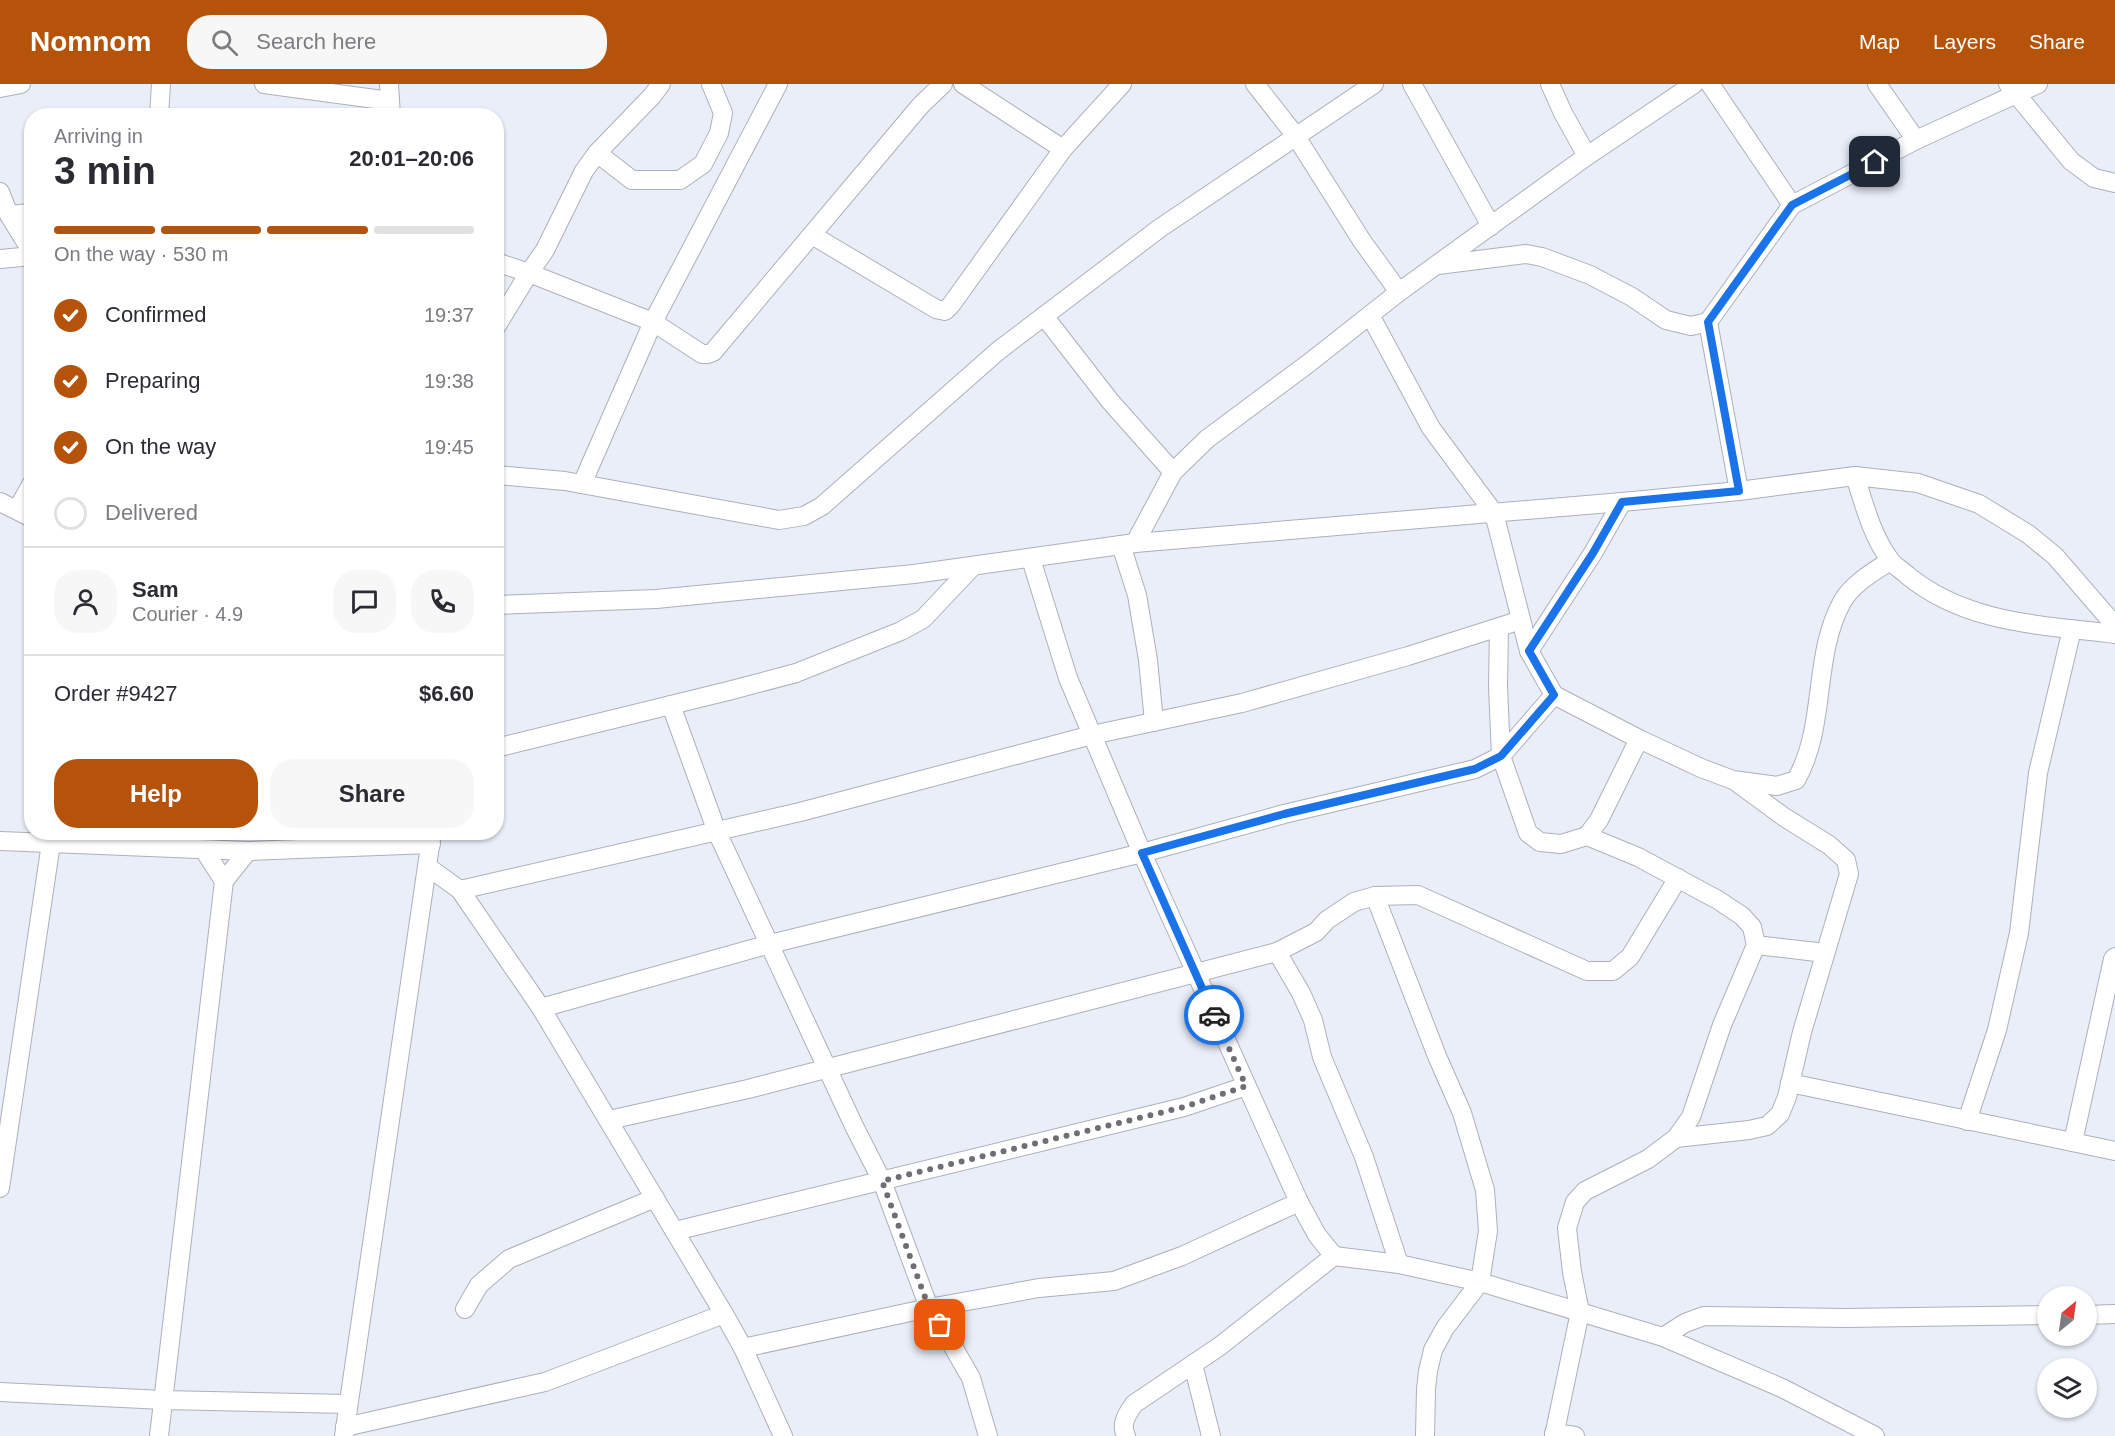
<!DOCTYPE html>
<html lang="en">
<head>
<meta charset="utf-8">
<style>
  body { margin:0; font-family:Helvetica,sans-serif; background:#f7f7f7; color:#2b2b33; height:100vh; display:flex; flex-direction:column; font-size:22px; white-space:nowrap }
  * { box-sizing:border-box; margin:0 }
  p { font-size:20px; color:#7c7c81 }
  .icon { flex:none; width:33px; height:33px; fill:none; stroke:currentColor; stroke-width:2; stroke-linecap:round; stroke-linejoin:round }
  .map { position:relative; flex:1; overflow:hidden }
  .drawer { position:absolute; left:24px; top:24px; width:480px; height:732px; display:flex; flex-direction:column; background:#fff; border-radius:24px; box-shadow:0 2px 4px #0004 }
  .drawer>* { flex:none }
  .needle { width:39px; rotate:29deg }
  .tools { position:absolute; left:2037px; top:1202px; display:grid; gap:12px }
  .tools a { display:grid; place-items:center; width:60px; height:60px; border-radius:50%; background:#fff; box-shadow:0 2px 4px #0004; font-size:30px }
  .pin { position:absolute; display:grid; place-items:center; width:51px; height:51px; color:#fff; margin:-26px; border-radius:12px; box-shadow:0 3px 9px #0006 }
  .courier { position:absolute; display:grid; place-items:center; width:60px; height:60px; margin:-30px; border:4px solid #1a73e8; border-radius:50%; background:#fff; color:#222; box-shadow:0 2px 8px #0007 }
  .head em { font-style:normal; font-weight:700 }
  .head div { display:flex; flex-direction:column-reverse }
  .head { display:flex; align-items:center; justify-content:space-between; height:102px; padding:0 30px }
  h1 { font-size:39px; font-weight:700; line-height:45px }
  .bar { display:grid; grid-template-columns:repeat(4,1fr); gap:9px 6px; align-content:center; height:72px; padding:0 30px }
  .bar i { height:8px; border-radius:4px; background:#e1e1e2 }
  .bar .current { background:#b45309 }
  .bar p { grid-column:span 4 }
  .line { display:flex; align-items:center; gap:15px; padding:0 30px; border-top:2px solid #e1e1e2 }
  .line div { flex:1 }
  .round { display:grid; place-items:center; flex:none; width:63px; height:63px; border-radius:24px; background:#f7f7f7 }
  ol { padding:0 30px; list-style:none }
  li { display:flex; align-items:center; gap:18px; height:66px }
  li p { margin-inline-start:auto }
  li .icon { padding:6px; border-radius:50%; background:#b45309; color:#fff; stroke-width:4 }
  li:last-child { color:#7c7c81 }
  li i { width:33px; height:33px; border:3px solid #e1e1e2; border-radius:50% }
  .button { display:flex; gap:12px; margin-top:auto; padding:12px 30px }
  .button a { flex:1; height:69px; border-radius:24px; background:#b45309; color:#fff; font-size:24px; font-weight:700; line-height:69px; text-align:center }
  .button a+a { background:#f7f7f7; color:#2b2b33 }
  header { display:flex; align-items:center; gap:36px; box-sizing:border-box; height:84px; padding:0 30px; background:#b45309; color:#fff }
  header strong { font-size:28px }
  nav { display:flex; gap:33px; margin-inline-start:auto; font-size:21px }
  .search { width:420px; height:54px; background:#f7f7f7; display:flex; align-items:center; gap:15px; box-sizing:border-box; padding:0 21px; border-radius:24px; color:#7c7c81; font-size:22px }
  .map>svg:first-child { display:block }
</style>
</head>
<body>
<header>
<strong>Nomnom</strong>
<div class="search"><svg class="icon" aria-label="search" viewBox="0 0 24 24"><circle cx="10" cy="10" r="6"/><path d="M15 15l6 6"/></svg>Search here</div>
<nav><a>Map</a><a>Layers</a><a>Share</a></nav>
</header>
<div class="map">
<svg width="2115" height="1352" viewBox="0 0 2115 1352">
  <rect width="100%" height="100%" fill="#eaeef8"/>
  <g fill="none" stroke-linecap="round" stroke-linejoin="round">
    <defs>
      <g id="minor">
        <path d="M264,0L390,17"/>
        <path d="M389,0L391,32"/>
        <path d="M963,0L1063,65"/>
        <path d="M1255,0L1295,51L1362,157L1399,208"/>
        <path d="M1412,0L1491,142"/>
        <path d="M1550,0L1563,29L1587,72"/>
        <path d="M1877,0L1916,56"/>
        <path d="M2008,0L2071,77L2094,94L2115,99"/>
        <path d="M0,4L21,0"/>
        <path d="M159,32L161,0"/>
        <path d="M597,69L632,96H680L703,80L719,49L723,29L711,0"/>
        <path d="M0,108L9,131L32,168"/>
        <path d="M1792,121L1916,56L2038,0"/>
        <path d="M9,131L32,129"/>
        <path d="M812,151L936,225L945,227L951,221L1063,65L1122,0"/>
        <path d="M0,175L32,172"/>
        <path d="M496,178L529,189L653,238L702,270H708L713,268L921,21L943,0"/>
        <path d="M1438,181L1526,170L1542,173L1590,191L1632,213L1666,236L1691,242L1708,238L1792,121L1710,0"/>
        <path d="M1370,231L1431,344L1494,429L1529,567L1554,611L1639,655L1701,684L1733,696L1777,702L1796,696C1827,642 1812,573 1842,518C1852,500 1873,488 1890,477"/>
        <path d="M1044,232L1110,317L1173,388"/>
        <path d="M1708,238L1739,407"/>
        <path d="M496,243L529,189L545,166L584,87L597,69L652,12L661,0"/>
        <path d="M496,391L565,397L779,436L804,432L822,422L998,267L1044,232L1160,144L1374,0"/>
        <path d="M1855,392C1864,420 1872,452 1890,476C1894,482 1902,486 1907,491C1966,540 2043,541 2115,550"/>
        <path d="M582,400L653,238L778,0"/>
        <path d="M0,418L32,434"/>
        <path d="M17,426L32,399"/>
        <path d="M1135,459L1173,388L1207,355L1309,279L1399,208L1587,72L1694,0"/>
        <path d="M1121,461L1137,511L1148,576L1154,638"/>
        <path d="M1031,475L1068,594L1142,769L1299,1118L1317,1151L1334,1172"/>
        <path d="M496,521L656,515L914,490L1135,459L1622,418L1739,407L1855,392L1918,399L1979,420L2028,450L2055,472L2111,537L2115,544"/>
        <path d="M1499,543L1498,603L1501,672L1528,749L1540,758L1561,760L1587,752L1599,736L1639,655"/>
        <path d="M1529,567L1593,469L1622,418"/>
        <path d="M671,621L717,748L854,1042L882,1097L929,1224L951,1259L971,1294L988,1352"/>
        <path d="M496,664L732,606L796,589L901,547L923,535L973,482"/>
        <path d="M0,757L248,767L431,760"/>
        <path d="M204,766L224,797"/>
        <path d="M428,783L460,806L541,924L724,1230L743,1264L783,1352"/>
        <path d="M460,806L800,728L1092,651L1242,619L1408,572L1521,536"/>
        <path d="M1375,812L1437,972L1462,1029L1485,1106L1488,1147L1480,1198L1445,1244L1433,1266L1428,1287L1426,1305L1425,1352"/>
        <path d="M1756,861L1825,869"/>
        <path d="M1277,868L1301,909L1313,936L1322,973L1364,1073L1399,1180"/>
        <path d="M541,924L770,860L1142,769L1284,730L1475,685L1501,672L1554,611"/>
        <path d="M1790,999L2115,1067"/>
        <path d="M609,1036L748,1005L1277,868L1316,848L1327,836L1354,818L1375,812L1418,811L1587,887H1613L1630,873L1678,794"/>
        <path d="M1967,1037L1997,946L2019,849L2038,689L2072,545"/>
        <path d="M1676,1054L1749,1046L1767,1042L1780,1030L1787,1013L1802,948L1849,790L1846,776L1829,761L1784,733L1735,697"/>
        <path d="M2073,1058L2113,875L2115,873"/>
        <path d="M0,1104L51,759"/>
        <path d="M675,1147L1184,1023L1246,1002"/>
        <path d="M465,1225L479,1201L509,1175L655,1114"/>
        <path d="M2086,1231L2115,1230"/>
        <path d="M1663,1253L1685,1239L1704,1232L1845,1234L2048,1231"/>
        <path d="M743,1264L929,1224L1039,1204L1114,1197L1182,1172L1299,1118"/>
        <path d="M1193,1280L1211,1352"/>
        <path d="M0,1308L163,1316L348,1320"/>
        <path d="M345,1343L545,1298L724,1230"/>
        <path d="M1554,1349L1575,1352"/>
        <path d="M159,1352L224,797L248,767"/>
        <path d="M344,1352L432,748"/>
        <path d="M1126,1352C1120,1340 1127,1330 1134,1320L1220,1262L1334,1172L1399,1180L1480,1198L1663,1253L1782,1304L1875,1352"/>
        <path d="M1554,1352L1580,1228L1572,1188L1567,1144L1575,1118L1585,1107L1648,1075L1676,1054L1691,1033L1722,941L1756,861L1752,843L1742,832L1718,816L1638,773L1587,752"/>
      </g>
    </defs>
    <use href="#minor" stroke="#adb0ba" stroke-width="20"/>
    <use href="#minor" stroke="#fff" stroke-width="18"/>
  </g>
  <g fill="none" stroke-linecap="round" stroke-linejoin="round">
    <path stroke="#6d6f75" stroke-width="6" stroke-dasharray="0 10.8" d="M940,1241L929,1224L882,1097L1184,1023L1246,1002L1214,931"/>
    <path stroke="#1a73e8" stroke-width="8" d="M1214,931L1142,769L1284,730L1475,685L1501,672L1554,611L1529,567L1593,469L1622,418L1739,407L1708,238L1792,121L1875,78"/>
  </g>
</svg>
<div class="tools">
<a><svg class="needle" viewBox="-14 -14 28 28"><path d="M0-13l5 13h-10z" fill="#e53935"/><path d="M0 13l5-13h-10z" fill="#7c7c81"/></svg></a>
<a><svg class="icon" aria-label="layers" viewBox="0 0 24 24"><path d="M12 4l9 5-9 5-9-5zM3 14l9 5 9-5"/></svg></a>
</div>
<div class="pin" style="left:940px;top:1241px;background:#ea580c"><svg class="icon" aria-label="bag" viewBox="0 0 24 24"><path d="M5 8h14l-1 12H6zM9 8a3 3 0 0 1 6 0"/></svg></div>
<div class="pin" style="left:1875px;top:78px;background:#1f2937"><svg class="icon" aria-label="home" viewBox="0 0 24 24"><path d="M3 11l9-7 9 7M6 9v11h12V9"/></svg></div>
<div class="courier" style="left:1214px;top:931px"><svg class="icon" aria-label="car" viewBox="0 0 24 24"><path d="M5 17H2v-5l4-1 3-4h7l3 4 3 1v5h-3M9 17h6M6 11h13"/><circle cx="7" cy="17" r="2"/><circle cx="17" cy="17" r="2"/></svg></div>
<section class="drawer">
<div class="head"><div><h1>3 min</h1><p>Arriving in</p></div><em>20:01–20:06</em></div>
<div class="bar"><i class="current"></i><i class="current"></i><i class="current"></i><i></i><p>On the way · 530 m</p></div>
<ol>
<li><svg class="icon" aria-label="check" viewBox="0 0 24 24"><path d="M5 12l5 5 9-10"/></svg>Confirmed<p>19:37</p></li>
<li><svg class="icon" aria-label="check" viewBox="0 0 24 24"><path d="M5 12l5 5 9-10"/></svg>Preparing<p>19:38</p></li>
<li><svg class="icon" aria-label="check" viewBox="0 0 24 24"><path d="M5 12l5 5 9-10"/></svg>On the way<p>19:45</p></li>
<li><i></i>Delivered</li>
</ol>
<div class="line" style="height:108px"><a class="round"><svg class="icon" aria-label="person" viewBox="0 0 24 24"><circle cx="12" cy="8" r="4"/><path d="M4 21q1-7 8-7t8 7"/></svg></a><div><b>Sam</b><p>Courier · 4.9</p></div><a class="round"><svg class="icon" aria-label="chat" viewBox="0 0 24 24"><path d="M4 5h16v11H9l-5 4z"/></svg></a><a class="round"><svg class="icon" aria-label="phone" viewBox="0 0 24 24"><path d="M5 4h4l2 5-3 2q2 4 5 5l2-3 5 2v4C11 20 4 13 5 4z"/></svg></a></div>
<div class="line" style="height:78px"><div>Order #9427</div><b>$6.60</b></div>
<div class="button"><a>Help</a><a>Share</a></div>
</section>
</div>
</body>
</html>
